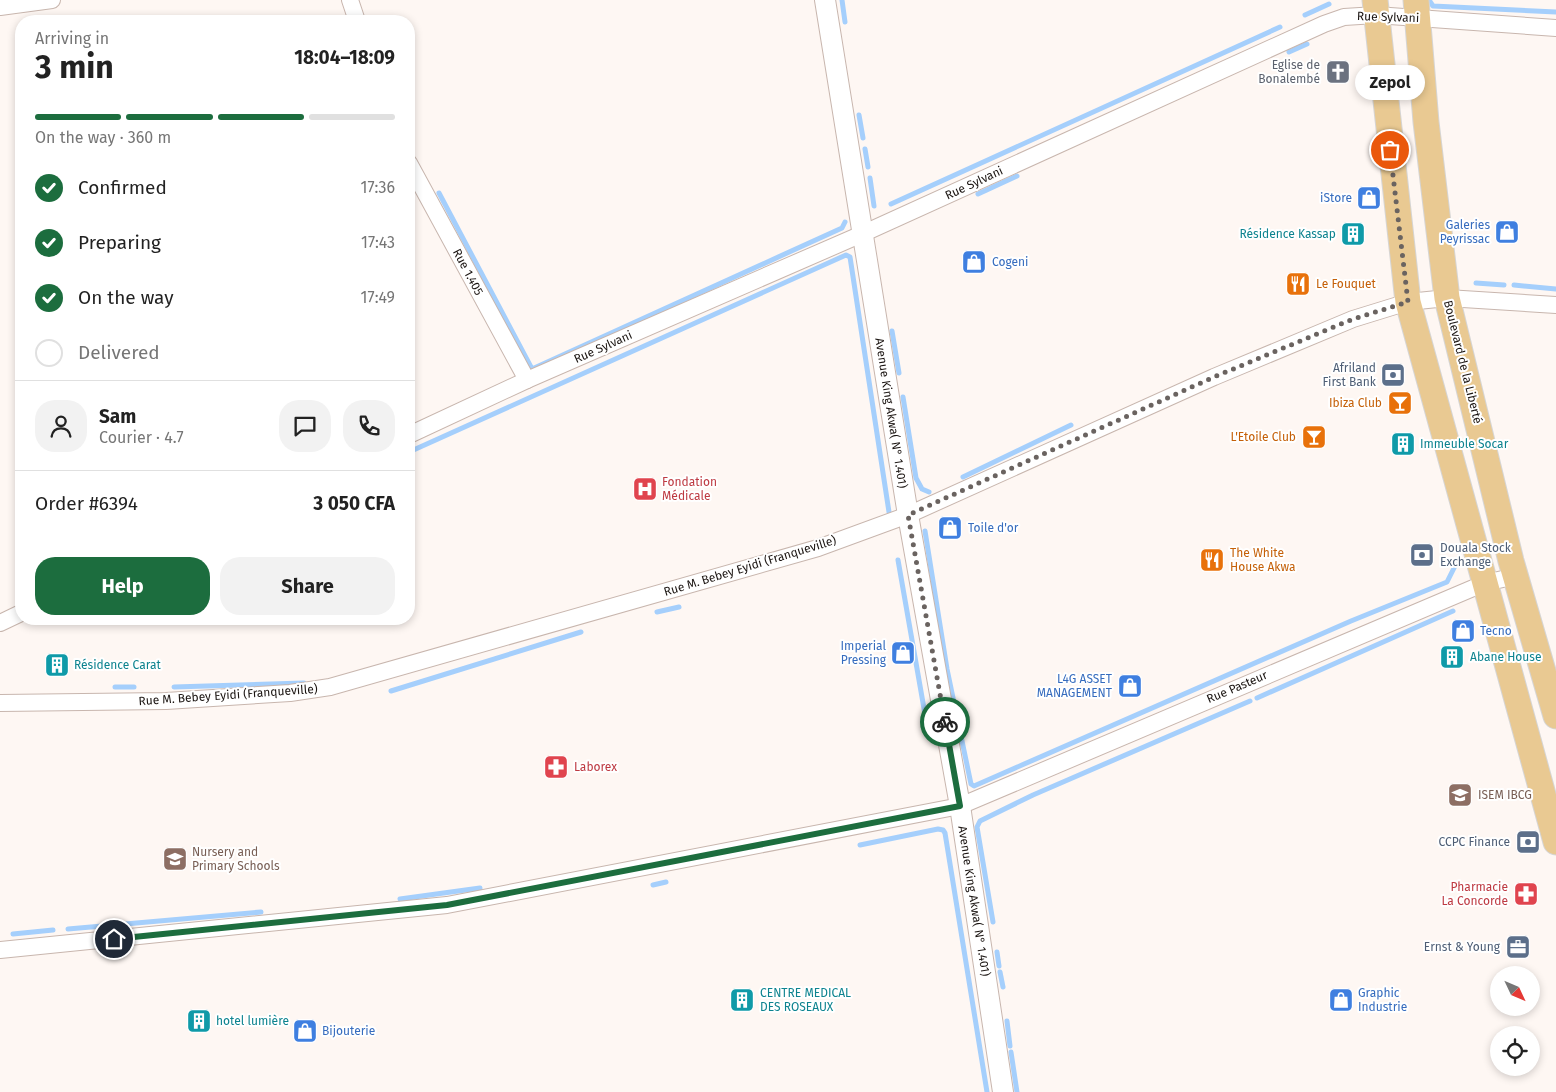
<!DOCTYPE html>
<html lang="en">
<head>
<meta charset="utf-8">
<style>
  body { margin:0; font-family:"Fira Sans",sans-serif; background:#f2f2f2; color:#222; height:100vh; display:flex; flex-direction:column; font-size:19px; white-space:nowrap }
  * { box-sizing:border-box; margin:0 }
  p { font-size:16px; color:#767676 }
  .icon { flex:none; width:28px; height:28px; fill:none; stroke:currentColor; stroke-width:2; stroke-linecap:round; stroke-linejoin:round }
  .map { position:relative; flex:1; overflow:hidden }
  .sheet { position:absolute; left:15px; top:15px; width:400px; height:610px; display:flex; flex-direction:column; background:#fff; border-radius:20px; box-shadow:0 2px 8px #0003 }
  .sheet>* { flex:none }
  .needle { width:32px; rotate:134deg }
  .fabs { position:absolute; left:1490px; top:966px; display:grid; gap:10px }
  .fabs a { display:grid; place-items:center; width:50px; height:50px; border-radius:50%; background:#fff; box-shadow:0 2px 8px #0003; font-size:25px }
  .pin { position:absolute; display:grid; place-items:center; width:42px; height:42px; color:#fff; margin:-21px; border:2px solid #fff; border-radius:50%; box-shadow:0 1px 5px #0007 }
  .courier { position:absolute; display:grid; place-items:center; width:50px; height:50px; margin:-25px; border:4px solid #1c6d3e; border-radius:50%; background:#fff; color:#222; box-shadow:0 1px 6px #0007 }
  .bubble { position:absolute; height:35px; border-radius:18px; background:#fff; box-shadow:0 2px 8px #0003; font-size:16px; font-weight:700; line-height:35px; text-align:center }
  .head em { font-style:normal; font-weight:700 }
  .head div { display:flex; flex-direction:column-reverse }
  .head { display:flex; align-items:center; justify-content:space-between; height:85px; padding:0 20px }
  h1 { font-size:32px; font-weight:700; line-height:38px }
  .bar { display:grid; grid-template-columns:repeat(4,1fr); gap:8px 5px; align-content:center; height:60px; padding:0 20px }
  .bar i { height:6px; border-radius:4px; background:#e0e0e0 }
  .bar .current { background:#1c6d3e }
  .bar p { grid-column:span 4 }
  .line { display:flex; align-items:center; gap:12px; padding:0 20px; border-top:1px solid #e0e0e0 }
  .line div { flex:1 }
  .round { display:grid; place-items:center; flex:none; width:52px; height:52px; border-radius:20px; background:#f2f2f2 }
  ol { padding:0 20px; list-style:none }
  li { display:flex; align-items:center; gap:15px; height:55px }
  li p { margin-inline-start:auto }
  li .icon { padding:5px; border-radius:50%; background:#1c6d3e; color:#fff; stroke-width:4 }
  li:last-child { color:#767676 }
  li i { width:28px; height:28px; border:2px solid #e0e0e0; border-radius:50% }
  .primary-button { display:flex; gap:10px; margin-top:auto; padding:10px 20px }
  .primary-button a { flex:1; height:58px; border-radius:20px; background:#1c6d3e; color:#fff; font-size:20px; font-weight:700; line-height:58px; text-align:center }
  .primary-button a+a { background:#f2f2f2; color:#222 }
  .map>svg:first-child { display:block }
</style>
</head>
<body>
<div class="map">
<svg width="1556" height="1092" viewBox="0 0 1556 1092">
  <rect width="100%" height="100%" fill="#fef7f3"/>
  <g fill="none" stroke-linecap="round" stroke-linejoin="round">
    <g stroke="#a5cffc" stroke-width="5">
      <path d="M842,0L845,22"/>
      <path d="M1429,0L1433,6L1556,12"/>
      <path d="M1305,15L1329,4"/>
      <path d="M1289,52L1307,44"/>
      <path d="M859,115L863,138"/>
      <path d="M865,149L868,167"/>
      <path d="M870,178L874,206"/>
      <path d="M439,193L532,369L842,228L845,222"/>
      <path d="M978,194L1017,176"/>
      <path d="M891,204L1280,27"/>
      <path d="M1476,283L1504,285"/>
      <path d="M1514,285L1556,289"/>
      <path d="M892,331L899,373"/>
      <path d="M903,397L916,478L922,489L929,492"/>
      <path d="M409,452L846,255L850,257L889,512"/>
      <path d="M963,477L1071,425"/>
      <path d="M925,531L947,669L971,784L974,786L1351,621L1447,582L1457,562"/>
      <path d="M898,560L926,720"/>
      <path d="M657,612L679,607"/>
      <path d="M115,687H134"/>
      <path d="M174,687L304,683"/>
      <path d="M391,691L581,632"/>
      <path d="M1257,698L1453,611"/>
      <path d="M860,845L938,829L943,830L945,833L987,1092"/>
      <path d="M653,885L666,882"/>
      <path d="M400,899L480,888"/>
      <path d="M993,922L977,827L980,821L1033,795L1250,701"/>
      <path d="M68,929L261,912"/>
      <path d="M13,934L53,930"/>
      <path d="M997,952L999,966"/>
      <path d="M1000,972L1003,987"/>
      <path d="M1007,1021L1010,1046"/>
      <path d="M1011,1052L1017,1092"/>
    </g>
    <defs>
      <g id="minor">
        <path d="M350,0L357,21"/>
        <path d="M0,7L52,0"/>
        <path d="M409,163L527,380"/>
        <path d="M409,435L527,380L862,234L1324,24L1344,17L1376,15L1556,28"/>
        <path d="M0,623L21,613"/>
        <path d="M0,703L166,701L290,693L330,687L818,548L908,515L1214,377L1353,319L1408,302L1447,298L1556,305"/>
        <path d="M0,950L447,905L960,806L1485,583L1516,576"/>
      </g>
      <path id="tertiary" d="M825,0L908,515L960,806L1003,1092"/>
      <g id="primary">
        <path d="M1375,0L1408,302L1556,842"/>
        <path d="M1416,0L1426,122L1447,298L1511,561L1556,716"/>
      </g>
    </defs>
    <use href="#minor" stroke="#c8b6ae" stroke-width="18"/>
    <use href="#tertiary" stroke="#c8b6ae" stroke-width="22"/>
    <use href="#primary" stroke="#d6d5d4" stroke-width="27"/>
    <use href="#minor" stroke="#fff" stroke-width="16"/>
    <use href="#tertiary" stroke="#fff" stroke-width="20"/>
    <use href="#primary" stroke="#e9c992" stroke-width="25"/>
  </g>
  <g fill="none" stroke-linecap="round" stroke-linejoin="round">
    <path stroke="#6a6360" stroke-width="5" stroke-dasharray="0 9" d="M945,722L908,515L1214,377L1353,319L1408,302L1390,150"/>
    <path stroke="#1c6d3e" stroke-width="6" d="M114,939L447,905L960,806L945,722"/>
  </g>
  <defs>
    <symbol id="church-square" viewBox="-11 -11 22 22"><rect x="-9" y="-9" width="18" height="18" rx="4" fill="#6b7280" stroke="#fff"/><path d="M-1.2-6h2.4v3.5h3.3v2.4h-3.3V6h-2.4V-.1h-3.3v-2.4h3.3Z" fill="#fff"/></symbol>
    <symbol id="shop-square" viewBox="-11 -11 22 22"><rect x="-9" y="-9" width="18" height="18" rx="4" fill="#3f7fe0" stroke="#fff"/><path d="M-5-2.5h2.3a2.7 3.5 0 0 1 5.4 0H5L5.5 6h-11ZM-1.5-2.5h3a1.5 2.3 0 0 0-3 0Z" fill="#fff"/></symbol>
    <symbol id="building-square" viewBox="-11 -11 22 22"><rect x="-9" y="-9" width="18" height="18" rx="4" fill="#0f9aa8" stroke="#fff"/><path d="M-4-6H4V6H1V3H-1V6H-4ZM-2.5-4.3h1.7v1.8h-1.7ZM.8-4.3h1.7v1.8H.8ZM-2.5-1h1.7V.8h-1.7ZM.8-1h1.7V.8H.8Z" fill="#fff"/></symbol>
    <symbol id="restaurant-square" viewBox="-11 -11 22 22"><rect x="-9" y="-9" width="18" height="18" rx="4" fill="#e8710a" stroke="#fff"/><path d="M-5-6h1v4h1v-4h1v4h1v-4h1v5L-1.5 .5V6h-2V.5L-5-1ZM5-6V6H3V1.5H1.5Q1.5-4 5-6Z" fill="#fff"/></symbol>
    <symbol id="bank-square" viewBox="-11 -11 22 22"><rect x="-9" y="-9" width="18" height="18" rx="4" fill="#5c6f8a" stroke="#fff"/><path d="M-6-4H6V4H-6ZM0-2.3a2.3 2.3 0 1 0 0 4.6a2.3 2.3 0 1 0 0-4.6Z" fill="#fff"/></symbol>
    <symbol id="bar-square" viewBox="-11 -11 22 22"><rect x="-9" y="-9" width="18" height="18" rx="4" fill="#e8710a" stroke="#fff"/><path d="M-6-5H6L.8 .8V4.5H3.5V6h-7V4.5H-.8V.8Z" fill="#fff"/></symbol>
    <symbol id="hospital-square" viewBox="-11 -11 22 22"><rect x="-9" y="-9" width="18" height="18" rx="4" fill="#e0444e" stroke="#fff"/><path d="M-5-5h3v3.5h4V-5h3V5h-3V1.5h-4V5h-3Z" fill="#fff"/></symbol>
    <symbol id="pharmacy-square" viewBox="-11 -11 22 22"><rect x="-9" y="-9" width="18" height="18" rx="4" fill="#e0444e" stroke="#fff"/><path d="M-2-6h4v4h4v4h-4v4h-4v-4h-4v-4h4Z" fill="#fff"/></symbol>
    <symbol id="school-square" viewBox="-11 -11 22 22"><rect x="-9" y="-9" width="18" height="18" rx="4" fill="#8d6e63" stroke="#fff"/><path d="M0-5L7-2L0 1L-7-2ZM-4 1L0 2.5L4 1V4Q0 6-4 4Z" fill="#fff"/></symbol>
    <symbol id="office-square" viewBox="-11 -11 22 22"><rect x="-9" y="-9" width="18" height="18" rx="4" fill="#5c6f8a" stroke="#fff"/><path d="M-6-3h4V-5.5h4V-3h4V5H-6ZM-1-4.5V-3h2v-1.5ZM-6 0V1H6V0Z" fill="#fff"/></symbol>
  </defs>
  <g fill-rule="evenodd">
    <use href="#church-square" x="1324" y="58" width="28" height="28"/>
    <use href="#shop-square" x="1355" y="184" width="28" height="28"/>
    <use href="#shop-square" x="1493" y="218" width="28" height="28"/>
    <use href="#building-square" x="1339" y="220" width="28" height="28"/>
    <use href="#shop-square" x="960" y="248" width="28" height="28"/>
    <use href="#restaurant-square" x="1284" y="270" width="28" height="28"/>
    <use href="#bank-square" x="1379" y="361" width="28" height="28"/>
    <use href="#bar-square" x="1386" y="389" width="28" height="28"/>
    <use href="#bar-square" x="1300" y="423" width="28" height="28"/>
    <use href="#building-square" x="1389" y="430" width="28" height="28"/>
    <use href="#hospital-square" x="631" y="475" width="28" height="28"/>
    <use href="#shop-square" x="936" y="514" width="28" height="28"/>
    <use href="#bank-square" x="1408" y="541" width="28" height="28"/>
    <use href="#restaurant-square" x="1198" y="546" width="28" height="28"/>
    <use href="#shop-square" x="1449" y="617" width="28" height="28"/>
    <use href="#shop-square" x="889" y="639" width="28" height="28"/>
    <use href="#building-square" x="1438" y="643" width="28" height="28"/>
    <use href="#building-square" x="43" y="651" width="28" height="28"/>
    <use href="#shop-square" x="1116" y="672" width="28" height="28"/>
    <use href="#pharmacy-square" x="542" y="753" width="28" height="28"/>
    <use href="#school-square" x="1446" y="781" width="28" height="28"/>
    <use href="#bank-square" x="1514" y="828" width="28" height="28"/>
    <use href="#school-square" x="161" y="845" width="28" height="28"/>
    <use href="#pharmacy-square" x="1512" y="880" width="28" height="28"/>
    <use href="#office-square" x="1504" y="933" width="28" height="28"/>
    <use href="#building-square" x="728" y="986" width="28" height="28"/>
    <use href="#shop-square" x="1327" y="986" width="28" height="28"/>
    <use href="#building-square" x="185" y="1007" width="28" height="28"/>
    <use href="#shop-square" x="291" y="1017" width="28" height="28"/>
  </g>
  <g text-anchor="middle" dominant-baseline="central" stroke-width="4" stroke-linejoin="round" paint-order="stroke">
    <g font-size="12" fill="#1a1411" stroke="#fff">
      <text transform="translate(1388 17) rotate(2)">Rue Sylvani</text>
      <text transform="translate(974 183) rotate(-25)">Rue Sylvani</text>
      <text transform="translate(468 272) rotate(62)">Rue 1.405</text>
      <text transform="translate(603 347) rotate(-24)">Rue Sylvani</text>
      <text transform="translate(1463 362) rotate(76)">Boulevard de la Liberté</text>
      <text transform="translate(891 413) rotate(81)">Avenue King Akwa( N° 1.401)</text>
      <text transform="translate(750 566) rotate(-17)">Rue M. Bebey Eyidi (Franqueville)</text>
      <text transform="translate(1237 687) rotate(-23)">Rue Pasteur</text>
      <text transform="translate(228 695) rotate(-4)">Rue M. Bebey Eyidi (Franqueville)</text>
      <text transform="translate(974 901) rotate(81)">Avenue King Akwa( N° 1.401)</text>
    </g>
    <g font-size="12" fill="#5b616d" stroke="#fff" text-anchor="end">
      <text x="1320" y="65">Eglise de<tspan x="1320" dy="14">Bonalembé</tspan></text>
    </g>
    <g font-size="12" fill="#366cbe" stroke="#fff" text-anchor="start">
      <text x="1352" y="198" text-anchor="end">iStore</text>
      <text x="1490" y="225" text-anchor="end">Galeries<tspan x="1490" dy="14">Peyrissac</tspan></text>
      <text x="992" y="262">Cogeni</text>
      <text x="968" y="528">Toile d'or</text>
      <text x="1480" y="631">Tecno</text>
      <text x="886" y="646" text-anchor="end">Imperial<tspan x="886" dy="14">Pressing</tspan></text>
      <text x="1112" y="679" text-anchor="end">L4G ASSET<tspan x="1112" dy="14">MANAGEMENT</tspan></text>
      <text x="1358" y="993">Graphic<tspan x="1358" dy="14">Industrie</tspan></text>
      <text x="322" y="1031">Bijouterie</text>
    </g>
    <g font-size="12" fill="#0d838f" stroke="#fff" text-anchor="start">
      <text x="1336" y="234" text-anchor="end">Résidence Kassap</text>
      <text x="1420" y="444">Immeuble Socar</text>
      <text x="1470" y="657">Abane House</text>
      <text x="74" y="665">Résidence Carat</text>
      <text x="760" y="993">CENTRE MEDICAL<tspan x="760" dy="14">DES ROSEAUX</tspan></text>
      <text x="216" y="1021">hotel lumière</text>
    </g>
    <g font-size="12" fill="#c56008" stroke="#fff" text-anchor="start">
      <text x="1316" y="284">Le Fouquet</text>
      <text x="1382" y="403" text-anchor="end">Ibiza Club</text>
      <text x="1296" y="437" text-anchor="end">L'Etoile Club</text>
      <text x="1230" y="553">The White<tspan x="1230" dy="14">House Akwa</tspan></text>
    </g>
    <g font-size="12" fill="#4e5e75" stroke="#fff" text-anchor="end">
      <text x="1376" y="368">Afriland<tspan x="1376" dy="14">First Bank</tspan></text>
      <text x="1440" y="548" text-anchor="start">Douala Stock<tspan x="1440" dy="14">Exchange</tspan></text>
      <text x="1510" y="842">CCPC Finance</text>
      <text x="1500" y="947">Ernst &amp; Young</text>
    </g>
    <g font-size="12" fill="#be3a42" stroke="#fff" text-anchor="start">
      <text x="662" y="482">Fondation<tspan x="662" dy="14">Médicale</tspan></text>
      <text x="574" y="767">Laborex</text>
      <text x="1508" y="887" text-anchor="end">Pharmacie<tspan x="1508" dy="14">La Concorde</tspan></text>
    </g>
    <g font-size="12" fill="#785e54" stroke="#fff" text-anchor="start">
      <text x="1478" y="795">ISEM IBCG</text>
      <text x="192" y="852">Nursery and<tspan x="192" dy="14">Primary Schools</tspan></text>
    </g>
  </g>
</svg>
<div class="fabs">
<a><svg class="needle" viewBox="-14 -14 28 28"><path d="M0-13l5 13h-10z" fill="#e53935"/><path d="M0 13l5-13h-10z" fill="#767676"/></svg></a>
<a><svg class="icon" aria-label="locate" viewBox="0 0 24 24"><circle cx="12" cy="12" r="6"/><path d="M12 2v4M12 18v4M2 12h4M18 12h4"/></svg></a>
</div>
<div class="pin" style="left:1390px;top:150px;background:#ea580c"><svg class="icon" aria-label="bag" viewBox="0 0 24 24"><path d="M5 8h14l-1 12H6zM9 8a3 3 0 0 1 6 0"/></svg></div>
<div class="pin" style="left:114px;top:939px;background:#1f2937"><svg class="icon" aria-label="home" viewBox="0 0 24 24"><path d="M3 11l9-7 9 7M6 9v11h12V9"/></svg></div>
<div class="courier" style="left:945px;top:722px"><svg class="icon" aria-label="bike" viewBox="0 0 24 24"><circle cx="6" cy="16" r="4"/><circle cx="18" cy="16" r="4"/><path d="M6 16l4-8h5l3 8M10 8l3 8H6M13 5h3"/></svg></div>
<div class="bubble" style="left:1355px;top:65px;width:70px">Zepol</div>
<section class="sheet">
<div class="head"><div><h1>3 min</h1><p>Arriving in</p></div><em>18:04–18:09</em></div>
<div class="bar"><i class="current"></i><i class="current"></i><i class="current"></i><i></i><p>On the way · 360 m</p></div>
<ol>
<li><svg class="icon" aria-label="check" viewBox="0 0 24 24"><path d="M5 12l5 5 9-10"/></svg>Confirmed<p>17:36</p></li>
<li><svg class="icon" aria-label="check" viewBox="0 0 24 24"><path d="M5 12l5 5 9-10"/></svg>Preparing<p>17:43</p></li>
<li><svg class="icon" aria-label="check" viewBox="0 0 24 24"><path d="M5 12l5 5 9-10"/></svg>On the way<p>17:49</p></li>
<li><i></i>Delivered</li>
</ol>
<div class="line" style="height:90px"><a class="round"><svg class="icon" aria-label="person" viewBox="0 0 24 24"><circle cx="12" cy="8" r="4"/><path d="M4 21q1-7 8-7t8 7"/></svg></a><div><b>Sam</b><p>Courier · 4.7</p></div><a class="round"><svg class="icon" aria-label="chat" viewBox="0 0 24 24"><path d="M4 5h16v11H9l-5 4z"/></svg></a><a class="round"><svg class="icon" aria-label="phone" viewBox="0 0 24 24"><path d="M5 4h4l2 5-3 2q2 4 5 5l2-3 5 2v4C11 20 4 13 5 4z"/></svg></a></div>
<div class="line" style="height:65px"><div>Order #6394</div><b>3 050 CFA</b></div>
<div class="primary-button"><a>Help</a><a>Share</a></div>
</section>
</div>
</body>
</html>
